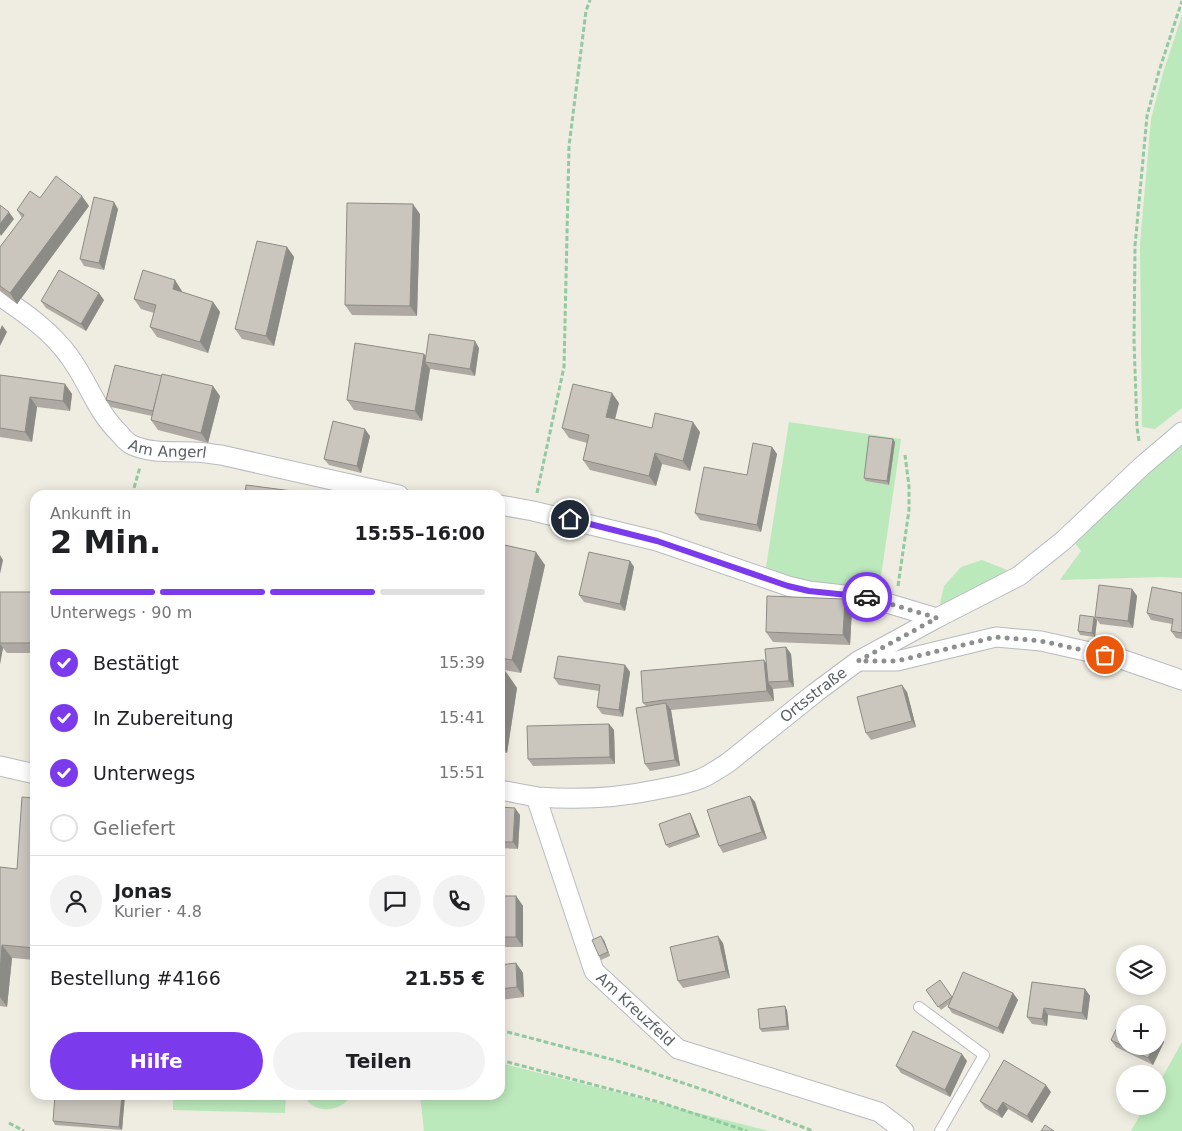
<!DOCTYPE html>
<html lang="de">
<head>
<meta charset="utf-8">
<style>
  body { margin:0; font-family:"DejaVu Sans",sans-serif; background:#f2f2f2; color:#202124; height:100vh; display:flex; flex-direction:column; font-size:19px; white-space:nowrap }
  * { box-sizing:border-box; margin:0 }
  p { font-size:16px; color:#757577 }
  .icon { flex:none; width:28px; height:28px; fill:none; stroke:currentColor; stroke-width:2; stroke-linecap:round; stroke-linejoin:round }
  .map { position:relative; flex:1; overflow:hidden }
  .details { position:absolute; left:30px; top:490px; width:475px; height:610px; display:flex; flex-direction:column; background:#fff; border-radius:15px; box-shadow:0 2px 12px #0003 }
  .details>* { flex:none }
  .buttons { position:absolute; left:1116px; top:945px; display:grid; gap:10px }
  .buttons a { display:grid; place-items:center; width:50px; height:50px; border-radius:50%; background:#fff; box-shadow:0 2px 12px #0003; font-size:25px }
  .pin { position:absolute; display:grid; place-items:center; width:42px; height:42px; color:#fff; margin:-21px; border:2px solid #fff; border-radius:50%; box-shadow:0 1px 5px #0007 }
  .courier { position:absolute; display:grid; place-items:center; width:50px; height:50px; margin:-25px; border:4px solid #7c3aed; border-radius:50%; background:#fff; color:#222; box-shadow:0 1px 6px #0007 }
  .overview em { font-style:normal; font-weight:700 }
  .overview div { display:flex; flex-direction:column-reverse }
  .overview { display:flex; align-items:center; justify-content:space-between; height:85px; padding:0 20px }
  h1 { font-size:32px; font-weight:700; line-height:38px }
  .bar { display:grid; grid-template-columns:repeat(4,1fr); gap:8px 5px; align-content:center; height:60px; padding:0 20px }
  .bar i { height:6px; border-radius:4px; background:#e0e0e0 }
  .bar .current { background:#7c3aed }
  .bar p { grid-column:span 4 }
  .line { display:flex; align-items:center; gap:12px; padding:0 20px; border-top:1px solid #e0e0e0 }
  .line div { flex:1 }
  .round { display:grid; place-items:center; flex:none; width:52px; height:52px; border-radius:26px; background:#f2f2f2 }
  ol { padding:0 20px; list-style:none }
  li { display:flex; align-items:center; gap:15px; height:55px }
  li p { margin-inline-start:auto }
  li .icon { padding:5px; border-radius:50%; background:#7c3aed; color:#fff; stroke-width:4 }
  li:last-child { color:#757577 }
  li i { width:28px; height:28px; border:2px solid #e0e0e0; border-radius:50% }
  .button { display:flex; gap:10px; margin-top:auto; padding:10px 20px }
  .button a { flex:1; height:58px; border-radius:30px; background:#7c3aed; color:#fff; font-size:20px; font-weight:700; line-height:58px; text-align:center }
  .button a+a { background:#f2f2f2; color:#202124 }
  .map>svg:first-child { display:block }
</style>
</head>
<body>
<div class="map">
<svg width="1182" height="1131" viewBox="0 0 1182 1131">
  <rect width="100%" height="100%" fill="#efece1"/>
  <g fill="#bbe9bb">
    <path d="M1182,15V408L1155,429L1142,427L1140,244L1151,119L1163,73Z"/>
    <path d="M789,422L901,439L878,597L765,573Z"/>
    <path d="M1182,445V578L1161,577L1060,580L1081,551L1075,543L1146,474Z"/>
    <path d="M982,560L1007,570L939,609L944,586L961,567Z"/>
    <path d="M1182,1042V1131H1131L1145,1106H1158V1085Z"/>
    <path d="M500,1063L769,1131H424L420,1095H500Z"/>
    <path d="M173,1095H286L285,1113L173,1110Z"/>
    <path d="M303,1095H352C340,1113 314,1115 303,1095Z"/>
  </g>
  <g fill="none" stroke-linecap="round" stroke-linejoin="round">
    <defs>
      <path id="lane" d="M919,1007L984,1055L940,1131"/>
      <g id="street">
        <path id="s1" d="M0,296C25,313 51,331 69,356C88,381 96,411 119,433C122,437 126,441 130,444C150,454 173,451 194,452C203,452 212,454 221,455L399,495"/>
        <path d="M500,505L533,511L657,541L788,586L809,591L870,598L937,618"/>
        <path d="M862,661H897L996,637L1041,641L1121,659L1182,680"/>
        <path d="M0,766L35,774"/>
        <path id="s2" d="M500,790C512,792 525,795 538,797C577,800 617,798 655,790C670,787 685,785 700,779C710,775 720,768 729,762L815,693L858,661L937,618L1019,576L1064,540L1142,466L1182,432"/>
        <path id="s3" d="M536,797L594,971L678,1049L879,1112L904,1131"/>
      </g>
    </defs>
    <use href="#lane" stroke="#b7bac0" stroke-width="12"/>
    <use href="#street" stroke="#b7bac0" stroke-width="21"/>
    <g stroke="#91c9a1" stroke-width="3" stroke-dasharray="5 2.5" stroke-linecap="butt">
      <path d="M1139,441L1137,427L1134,341L1135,246L1147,116L1159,71L1182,1"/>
      <path d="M537,493L564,367L569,146L586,11L590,0"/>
      <path d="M132,495L140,467"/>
      <path d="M898,586L909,510V486L905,455"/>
      <path d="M500,1030L614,1060L710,1092L813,1131"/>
      <path d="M500,1060L659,1102L747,1131"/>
      <path d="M9,1123L24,1131"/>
    </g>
    <use href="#lane" stroke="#fff" stroke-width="10"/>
    <use href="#street" stroke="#fff" stroke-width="19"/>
  </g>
  <g fill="#aeaaa3">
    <path d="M40,198L89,206L17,304L0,291V247L22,218L17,210Z"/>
    <path d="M118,209L104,270L84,266L80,259Z"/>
    <path d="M420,214L417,316L352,315L345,305Z"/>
    <path d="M287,247L294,257L274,346L242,339L235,329Z"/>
    <path d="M182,291V292L213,302L220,312L208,353L157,337L150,327L154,313L141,309L134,299Z"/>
    <path d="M104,300L86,331L46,308L41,301Z"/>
    <path d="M479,348L475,376L430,369L422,421L354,410L347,400L424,354L426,357Z"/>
    <path d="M0,375L65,384L72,394L70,411L37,407L32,442L0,437Z"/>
    <path d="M220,396L208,443L158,430L151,420L152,416L111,407L106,400Z"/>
    <path d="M619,403L615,419L652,428L700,432L690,471L662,464L656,486L590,470L583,460L587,443L569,438L562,428Z"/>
    <path d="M370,436L361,473L329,465L324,459Z"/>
    <path d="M893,439L895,442L889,485L866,481L864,478Z"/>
    <path d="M772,447L777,454L761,532L700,520L695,513L747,475Z"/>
    <path d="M500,544L545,565L521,673L504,670L517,688L507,753L500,752Z"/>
    <path d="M630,561L634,567L625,611L584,602L579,595Z"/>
    <path d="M1132,589L1137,596L1133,628L1100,624L1095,617Z"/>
    <path d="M0,592H35V653H7L3,648L0,664Z"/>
    <path d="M1182,593V639L1176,638L1171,631L1172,624L1151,620L1147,613Z"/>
    <path d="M845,599L852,609L850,645L773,642L766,632Z"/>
    <path d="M1094,617L1097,620L1095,637L1080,635L1078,631Z"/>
    <path d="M786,647L791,654L794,687L773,689L774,701L671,710L680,766L650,771L645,764L646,706L643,703L766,662Z"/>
    <path d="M625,665L630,672L623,717L602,714L597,707L599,691L559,685L554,678Z"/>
    <path d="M907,692L916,727L871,740L866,733Z"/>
    <path d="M609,724L614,730L615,764L533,766L528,759Z"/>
    <path d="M750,796L755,802L767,839L723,853L719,846Z"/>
    <path d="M35,798V960L12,958L7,1007L0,1006V867L17,869Z"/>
    <path d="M500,807L520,815L518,849L500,848Z"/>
    <path d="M690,813L692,817L700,837L669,848L666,845Z"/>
    <path d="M500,896H516L523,906V947H500Z"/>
    <path d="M604,940L610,956L601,960L599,956Z"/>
    <path d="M723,943L730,978L683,988L678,981Z"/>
    <path d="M516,963L523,973L524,997L500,1000V965Z"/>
    <path d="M1032,982L1085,989L1090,996L1087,1020L1048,1015L1047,1026L1032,1024L1027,1017Z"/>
    <path d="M926,990L952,997L1013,993L1018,1000L1003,1034L952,1013L948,1007L949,1004L941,1010Z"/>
    <path d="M787,1010L789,1030L762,1032L760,1029Z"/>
    <path d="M1159,1035L1164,1042L1153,1065L1116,1047L1111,1040Z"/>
    <path d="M967,1061L950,1097L901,1073L896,1066Z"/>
    <path d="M1051,1092L1032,1123L1008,1109L1002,1118L985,1108L980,1101Z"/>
    <path d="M125,1095L122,1130L55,1125L53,1121Z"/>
  </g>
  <g fill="#8d8b85">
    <path d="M82,196L89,206L17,304L10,293Z"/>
    <path d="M114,202L118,209L104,270L99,263Z"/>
    <path d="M413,204L420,214L417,316L410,306Z"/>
    <path d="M9,212L14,219L1,236L0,234V224Z"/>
    <path d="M287,247L294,257L274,346L266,336Z"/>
    <path d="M175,280L182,291L180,299L173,289Z"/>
    <path d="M99,293L104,300L86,331L81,324Z"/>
    <path d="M213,302L220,312L208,353L200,342Z"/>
    <path d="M2,325L7,332L0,346V330Z"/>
    <path d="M475,341L479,348L475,376L470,369Z"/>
    <path d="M424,354L431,363L425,362L430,369L422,421L415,411Z"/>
    <path d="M65,384L72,394L70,411L63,401Z"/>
    <path d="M213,386L220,396L208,443L201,433Z"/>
    <path d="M612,393L619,403L613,427L606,417Z"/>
    <path d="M30,397L37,407L32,442L25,432Z"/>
    <path d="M693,422L700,432L690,471L683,461Z"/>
    <path d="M365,429L370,436L361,473L357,466Z"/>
    <path d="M893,439L895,442L889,485L887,481Z"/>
    <path d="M772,447L777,454L761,532L757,525Z"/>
    <path d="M655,453L662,464L656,486L649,476Z"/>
    <path d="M536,552L545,565L521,673L512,660Z"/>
    <path d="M0,555L3,560L0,574Z"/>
    <path d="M630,561L634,567L625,611L620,604Z"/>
    <path d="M1132,589L1137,596L1133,628L1128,621Z"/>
    <path d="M845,599L852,609L850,645L843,635Z"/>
    <path d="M1094,617L1097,620L1095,637L1092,633Z"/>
    <path d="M0,644L3,648L0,664Z"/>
    <path d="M786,647L791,654L794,687L789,681Z"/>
    <path d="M764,660L771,670L768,682L773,689L774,701L767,691Z"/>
    <path d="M625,665L630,672L623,717L619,710Z"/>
    <path d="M504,669L517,688L507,753L500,742V697Z"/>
    <path d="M902,685L907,692L916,727L912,721Z"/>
    <path d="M666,703L671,710L680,766L675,760Z"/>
    <path d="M609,724L614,730L615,764L610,757Z"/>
    <path d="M750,796L755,802L767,839L762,832Z"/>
    <path d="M515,808L520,815L518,849L513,842Z"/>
    <path d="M690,813L692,817L700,837L697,834Z"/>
    <path d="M516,896L523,906V947L516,937Z"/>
    <path d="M601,936L604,940L610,956L608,952Z"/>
    <path d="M718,936L723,943L730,978L726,971Z"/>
    <path d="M2,945L12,958L7,1007L0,997V972Z"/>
    <path d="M516,963L523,973L524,997L517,987Z"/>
    <path d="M1085,989L1090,996L1087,1020L1082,1013Z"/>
    <path d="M1013,993L1018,1000L1003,1034L998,1028Z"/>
    <path d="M785,1006L787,1010L789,1030L787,1026Z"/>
    <path d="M1044,1008L1048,1015L1047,1026L1042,1019Z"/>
    <path d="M1159,1035L1164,1042L1153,1065L1148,1058L1154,1046H1158V1039Z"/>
    <path d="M962,1054L967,1061L950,1097L945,1090Z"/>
    <path d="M1046,1085L1051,1092L1032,1123L1027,1116Z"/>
    <path d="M122,1095H125L122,1130L119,1127Z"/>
    <path d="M1003,1102L1008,1109L1002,1118L997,1111Z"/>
  </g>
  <g fill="#cac6be" stroke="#8d8b85">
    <path d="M56,176L82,196L10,293L0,286V247L24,215L17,210L30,191L40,198Z"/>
    <path d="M94,197L114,202L99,263L80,259Z"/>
    <path d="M347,203L413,204L410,306L345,305Z"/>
    <path d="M0,205L9,212L0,224Z"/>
    <path d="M257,241L287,247L266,336L235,329Z"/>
    <path d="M59,270L99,293L81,324L41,301Z"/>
    <path d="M143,270L175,280L173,289L213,302L200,342L150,327L156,305L134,299Z"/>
    <path d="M429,334L475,341L470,369L425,362Z"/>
    <path d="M355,343L424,354L415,411L347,400Z"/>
    <path d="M115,365L162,376L153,411L106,400Z"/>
    <path d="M162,374L213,386L201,433L151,420Z"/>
    <path d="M0,375L65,384L63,401L30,397L25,432L0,428Z"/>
    <path d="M573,384L612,393L606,417L652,428L655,413L693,422L683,461L655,453L649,476L583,460L589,435L562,428Z"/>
    <path d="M333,421L365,429L357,466L324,459Z"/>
    <path d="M869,436L893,439L887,481L864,478Z"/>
    <path d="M753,443L772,447L757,525L695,513L704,467L747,475Z"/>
    <path d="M246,485L323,495H245Z"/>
    <path d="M170,492L193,495H170Z"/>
    <path d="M500,544L536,552L512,660L500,658Z"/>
    <path d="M589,552L630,561L620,604L579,595Z"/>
    <path d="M1099,585L1132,589L1128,621L1095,617Z"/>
    <path d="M1152,587L1182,593V633L1171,631L1173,619L1147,613Z"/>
    <rect x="0" y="592" width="35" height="51"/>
    <path d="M767,596L845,599L843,635L766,632Z"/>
    <path d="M1080,615L1094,617L1092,633L1078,631Z"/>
    <path d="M786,647L789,681L768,682L765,649Z"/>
    <path d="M558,656L625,665L619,710L597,707L600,685L554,678Z"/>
    <path d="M764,660L767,691L664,700L643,703L641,671Z"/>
    <path d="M500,669H504L500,697Z"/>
    <path d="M902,685L912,721L866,733L857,697Z"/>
    <path d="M666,703L675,760L645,764L636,708Z"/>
    <path d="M609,724L610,757L528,759L527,726Z"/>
    <path d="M750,796L762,832L719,846L707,810Z"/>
    <path d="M22,797L35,798V948L2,945L0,972V867L17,869Z"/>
    <path d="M500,807L515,808L513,842H500Z"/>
    <path d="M690,813L697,834L666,845L659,824Z"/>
    <rect x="500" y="896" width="16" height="41"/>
    <path d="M601,936L608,952L599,956L592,940Z"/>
    <path d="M718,936L726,971L678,981L670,947Z"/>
    <path d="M516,963L517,987L500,989V965Z"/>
    <path d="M963,972L1013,993L998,1028L948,1007Z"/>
    <path d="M940,980L952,997L938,1007L926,990Z"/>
    <path d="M1032,982L1085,989L1082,1013L1044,1008L1042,1019L1027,1017Z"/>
    <path d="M785,1006L787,1026L760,1029L758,1009Z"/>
    <path d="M1122,1017L1125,1018V1046H1154L1148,1058L1111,1040Z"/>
    <path d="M913,1031L962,1054L945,1090L896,1066Z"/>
    <path d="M1004,1060L1046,1085L1027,1116L1003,1102L997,1111L980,1101Z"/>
    <path d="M55,1095H122L119,1127L53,1121Z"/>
    <path d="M1045,1125L1054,1131H1041Z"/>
  </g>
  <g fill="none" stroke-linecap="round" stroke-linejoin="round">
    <path stroke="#8e9090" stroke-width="5" stroke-dasharray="0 9" d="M867,597L937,618L858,661H897L996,637L1041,641L1105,655"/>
    <path stroke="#7c3aed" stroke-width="6" d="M570,519L657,541L788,586L809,591L867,597"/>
  </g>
  <g text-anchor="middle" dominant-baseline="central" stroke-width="4.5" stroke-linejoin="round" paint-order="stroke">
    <g font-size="15" fill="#5a5f64" stroke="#fff">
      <text stroke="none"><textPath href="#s1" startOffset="238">Am Angerl</textPath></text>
      <text stroke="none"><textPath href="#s2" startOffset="344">Ortsstraße</textPath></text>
      <text stroke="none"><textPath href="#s3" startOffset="240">Am Kreuzfeld</textPath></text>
    </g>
  </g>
</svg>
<div class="buttons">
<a><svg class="icon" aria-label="layers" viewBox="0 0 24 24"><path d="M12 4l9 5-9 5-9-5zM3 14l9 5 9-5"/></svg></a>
<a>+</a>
<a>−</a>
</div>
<div class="pin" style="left:1105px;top:655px;background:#ea580c"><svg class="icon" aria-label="bag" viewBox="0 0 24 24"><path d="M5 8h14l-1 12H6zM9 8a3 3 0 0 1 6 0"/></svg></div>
<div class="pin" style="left:570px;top:519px;background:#1f2937"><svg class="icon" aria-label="home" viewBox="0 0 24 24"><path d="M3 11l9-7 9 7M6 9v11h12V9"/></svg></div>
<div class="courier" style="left:867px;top:597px"><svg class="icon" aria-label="car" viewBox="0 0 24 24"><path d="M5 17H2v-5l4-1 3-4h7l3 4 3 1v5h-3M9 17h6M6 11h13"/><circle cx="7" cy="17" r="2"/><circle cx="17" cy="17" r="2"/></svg></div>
<section class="details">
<div class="overview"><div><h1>2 Min.</h1><p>Ankunft in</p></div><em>15:55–16:00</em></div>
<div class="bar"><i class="current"></i><i class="current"></i><i class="current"></i><i></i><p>Unterwegs · 90 m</p></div>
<ol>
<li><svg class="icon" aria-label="check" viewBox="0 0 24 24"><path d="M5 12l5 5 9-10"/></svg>Bestätigt<p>15:39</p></li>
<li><svg class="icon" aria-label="check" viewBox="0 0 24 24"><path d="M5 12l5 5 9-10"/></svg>In Zubereitung<p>15:41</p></li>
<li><svg class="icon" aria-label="check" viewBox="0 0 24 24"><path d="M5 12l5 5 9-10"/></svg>Unterwegs<p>15:51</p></li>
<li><i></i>Geliefert</li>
</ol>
<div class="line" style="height:90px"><a class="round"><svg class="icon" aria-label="person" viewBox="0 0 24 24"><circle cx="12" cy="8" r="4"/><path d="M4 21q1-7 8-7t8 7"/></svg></a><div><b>Jonas</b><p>Kurier · 4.8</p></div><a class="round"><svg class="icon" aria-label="chat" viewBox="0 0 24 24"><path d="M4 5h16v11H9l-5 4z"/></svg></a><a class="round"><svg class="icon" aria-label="phone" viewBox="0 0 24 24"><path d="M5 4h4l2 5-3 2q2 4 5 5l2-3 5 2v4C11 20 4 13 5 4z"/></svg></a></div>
<div class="line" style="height:65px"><div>Bestellung #4166</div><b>21.55 €</b></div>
<div class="button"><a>Hilfe</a><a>Teilen</a></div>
</section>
</div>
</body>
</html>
